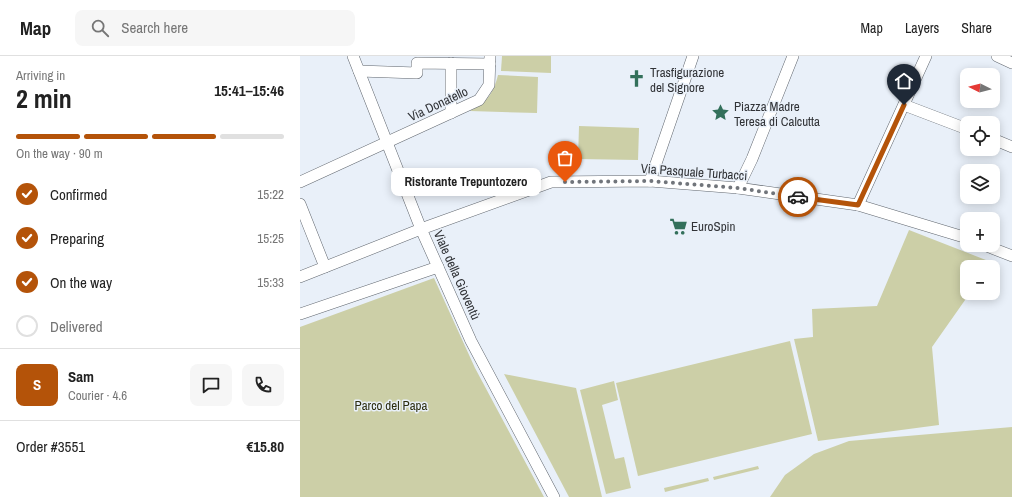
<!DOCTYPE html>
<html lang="en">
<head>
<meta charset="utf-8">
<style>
  body { margin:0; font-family:"Archivo Narrow",sans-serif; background:#f6f6f6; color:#222; height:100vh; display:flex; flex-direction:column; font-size:15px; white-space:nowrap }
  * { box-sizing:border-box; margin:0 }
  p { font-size:13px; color:#767676 }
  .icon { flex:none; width:22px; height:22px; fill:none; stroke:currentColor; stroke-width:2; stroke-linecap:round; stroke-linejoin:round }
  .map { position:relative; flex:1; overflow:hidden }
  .side { display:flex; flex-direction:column; background:#fff; width:300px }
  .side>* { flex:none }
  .needle { width:26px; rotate:276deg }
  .tools { position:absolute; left:660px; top:12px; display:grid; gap:8px }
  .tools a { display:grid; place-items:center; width:40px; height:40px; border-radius:8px; background:#fff; box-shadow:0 2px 10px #0003; font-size:20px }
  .pin { position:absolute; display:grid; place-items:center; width:34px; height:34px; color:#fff; margin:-41px -17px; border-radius:50% 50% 50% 0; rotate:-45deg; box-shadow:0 0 4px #0007 }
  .pin .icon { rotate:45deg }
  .courier { position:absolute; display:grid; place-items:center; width:40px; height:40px; margin:-20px; border:3px solid #b45309; border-radius:50%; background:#fff; color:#222; box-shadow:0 1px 5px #0007 }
  .bubble { position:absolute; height:28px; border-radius:8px; background:#fff; box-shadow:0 2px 10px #0003; font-size:13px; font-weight:700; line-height:28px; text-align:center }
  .head em { font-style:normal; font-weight:700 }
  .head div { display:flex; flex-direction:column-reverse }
  .head { display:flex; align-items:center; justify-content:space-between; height:68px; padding:0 16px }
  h1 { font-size:26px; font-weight:700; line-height:30px }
  .bar { display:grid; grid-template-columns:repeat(4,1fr); gap:6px 4px; align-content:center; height:48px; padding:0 16px }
  .bar i { height:5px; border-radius:3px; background:#e0e0e0 }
  .bar .active { background:#b45309 }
  .bar p { grid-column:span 4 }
  .line { display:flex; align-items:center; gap:10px; padding:0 16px; border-top:1px solid #e0e0e0 }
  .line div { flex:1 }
  .round { display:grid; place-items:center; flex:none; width:42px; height:42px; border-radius:8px; background:#f6f6f6 }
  ol { padding:0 16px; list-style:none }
  li { display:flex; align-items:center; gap:12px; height:44px }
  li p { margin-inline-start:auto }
  li .icon { padding:4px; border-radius:50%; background:#b45309; color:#fff; stroke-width:4 }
  li:last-child { color:#767676 }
  li i { width:22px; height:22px; border:2px solid #e0e0e0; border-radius:50% }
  header { display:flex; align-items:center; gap:24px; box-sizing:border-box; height:56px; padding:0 20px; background:#fff; border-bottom:1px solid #e0e0e0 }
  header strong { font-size:19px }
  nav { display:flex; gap:22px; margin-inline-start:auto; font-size:14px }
  .search { width:280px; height:36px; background:#f6f6f6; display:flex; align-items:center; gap:10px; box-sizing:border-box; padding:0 14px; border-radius:8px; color:#767676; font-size:15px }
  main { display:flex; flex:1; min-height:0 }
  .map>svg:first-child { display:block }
</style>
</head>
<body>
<header>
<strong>Map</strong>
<div class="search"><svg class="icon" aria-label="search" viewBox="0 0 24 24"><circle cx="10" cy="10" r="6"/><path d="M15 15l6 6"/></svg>Search here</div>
<nav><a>Map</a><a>Layers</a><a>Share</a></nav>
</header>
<main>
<section class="side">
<div class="head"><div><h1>2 min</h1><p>Arriving in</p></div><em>15:41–15:46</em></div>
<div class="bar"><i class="active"></i><i class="active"></i><i class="active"></i><i></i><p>On the way · 90 m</p></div>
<ol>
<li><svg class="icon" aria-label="check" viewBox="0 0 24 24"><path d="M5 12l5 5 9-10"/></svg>Confirmed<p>15:22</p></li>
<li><svg class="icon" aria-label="check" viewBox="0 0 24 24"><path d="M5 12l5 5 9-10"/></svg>Preparing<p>15:25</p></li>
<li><svg class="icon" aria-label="check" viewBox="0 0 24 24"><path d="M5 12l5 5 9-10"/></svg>On the way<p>15:33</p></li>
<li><i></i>Delivered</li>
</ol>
<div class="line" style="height:72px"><b class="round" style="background:#b45309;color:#fff">S</b><div><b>Sam</b><p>Courier · 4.6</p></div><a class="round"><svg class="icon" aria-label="chat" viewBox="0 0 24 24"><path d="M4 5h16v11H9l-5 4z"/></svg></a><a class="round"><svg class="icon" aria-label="phone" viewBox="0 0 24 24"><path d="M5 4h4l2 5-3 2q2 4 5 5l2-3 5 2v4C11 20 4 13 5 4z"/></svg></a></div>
<div class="line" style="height:52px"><div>Order #3551</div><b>€15.80</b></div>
</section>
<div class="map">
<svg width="712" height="441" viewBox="0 0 712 441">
  <rect width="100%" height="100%" fill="#e9f0f9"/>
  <g fill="#cccfa7">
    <path d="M202,0H251V17L201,15Z"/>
    <path d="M198,19L238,21L237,57L170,55C187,46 193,38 198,19Z"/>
    <path d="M279,70L339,72L338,104L278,103Z"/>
    <path d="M609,174L691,206L688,211H667V237H670L632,291L639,369L518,385L494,283L513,281L512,253L577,250Z"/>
    <path d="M134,222L175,312L244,441H0V271Z"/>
    <path d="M490,285L512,378L338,420L316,327Z"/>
    <path d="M204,318L276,332L302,441H269Z"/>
    <path d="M314,325L318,344L302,349L315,403L324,401L331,432L306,438L280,334Z"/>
    <path d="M712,371V441H470L485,419L514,398L549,385Z"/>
    <path d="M458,410L459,413L414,424L413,421Z"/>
    <path d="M408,422L409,425L365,436L364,432Z"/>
  </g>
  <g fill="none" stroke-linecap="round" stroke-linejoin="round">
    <defs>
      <g id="street">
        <path d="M53,0L121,173L171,285L254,441"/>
        <path d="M697,0L712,7"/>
        <path d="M59,15L117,17V7L190,8"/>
        <path d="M604,49L667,73"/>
        <path d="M151,57V7"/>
        <path d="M693,83L712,91"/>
        <path d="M350,125L393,0"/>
        <path d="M0,126L179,44L189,29L190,0"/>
        <path d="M438,132L452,103L493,0"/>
        <path d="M0,148L25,211"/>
        <path d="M558,149L626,0"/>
        <path d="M684,189L712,200"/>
        <path d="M0,221L121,173L251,126L350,125L438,132L558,149L667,182"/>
        <path d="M0,258L138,211"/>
      </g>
    </defs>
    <use href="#street" stroke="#61676f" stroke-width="12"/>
    <use href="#street" stroke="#fff" stroke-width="11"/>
  </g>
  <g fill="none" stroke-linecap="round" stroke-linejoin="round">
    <path stroke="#71757b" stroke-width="4" stroke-dasharray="0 7.2" d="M265,126L350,125L438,132L498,141"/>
    <path stroke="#b45309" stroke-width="5" d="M498,141L558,149L604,49"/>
  </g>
  <defs>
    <symbol id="church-bare" viewBox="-9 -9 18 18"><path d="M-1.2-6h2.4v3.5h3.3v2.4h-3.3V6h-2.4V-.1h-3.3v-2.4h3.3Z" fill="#33705b" stroke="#e9f0f9" stroke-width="2.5" paint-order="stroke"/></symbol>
    <symbol id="sight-bare" viewBox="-9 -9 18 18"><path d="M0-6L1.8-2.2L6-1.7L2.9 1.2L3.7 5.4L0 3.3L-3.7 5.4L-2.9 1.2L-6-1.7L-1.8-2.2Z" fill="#33705b" stroke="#e9f0f9" stroke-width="2.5" paint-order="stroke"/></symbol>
    <symbol id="supermarket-bare" viewBox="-9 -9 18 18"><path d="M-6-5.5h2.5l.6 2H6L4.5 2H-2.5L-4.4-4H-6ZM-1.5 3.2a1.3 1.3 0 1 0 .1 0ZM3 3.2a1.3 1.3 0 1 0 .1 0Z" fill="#33705b" stroke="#e9f0f9" stroke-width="2.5" paint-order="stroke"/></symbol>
  </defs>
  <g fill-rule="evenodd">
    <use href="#church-bare" x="324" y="10" width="25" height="25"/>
    <use href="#sight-bare" x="408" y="44" width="25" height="25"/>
    <use href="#supermarket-bare" x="366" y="158" width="25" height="25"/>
  </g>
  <g text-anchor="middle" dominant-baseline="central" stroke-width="3" stroke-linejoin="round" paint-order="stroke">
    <g font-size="13" fill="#313337" stroke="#e9f0f9" text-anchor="start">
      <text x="350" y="16">Trasfigurazione<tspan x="350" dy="15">del Signore</tspan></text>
      <text x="434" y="50">Piazza Madre<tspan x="434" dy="15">Teresa di Calcutta</tspan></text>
      <text x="391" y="170">EuroSpin</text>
    </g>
    <g font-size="13" fill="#313337" stroke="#e9f0f9">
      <text transform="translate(138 48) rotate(-25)">Via Donatello</text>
      <text transform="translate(394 116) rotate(4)">Via Pasquale Turbacci</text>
      <text transform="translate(157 219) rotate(66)">Viale della Gioventù</text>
    </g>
    <g font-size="13" fill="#2d2e10" stroke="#e9f0f9">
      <text x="91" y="349">Parco del Papa</text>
    </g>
  </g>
</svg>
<div class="tools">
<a><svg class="needle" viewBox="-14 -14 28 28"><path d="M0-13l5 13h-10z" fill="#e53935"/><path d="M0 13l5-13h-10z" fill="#767676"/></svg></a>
<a><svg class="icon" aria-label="locate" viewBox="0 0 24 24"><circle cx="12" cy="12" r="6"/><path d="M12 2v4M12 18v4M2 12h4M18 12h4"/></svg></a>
<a><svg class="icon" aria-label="layers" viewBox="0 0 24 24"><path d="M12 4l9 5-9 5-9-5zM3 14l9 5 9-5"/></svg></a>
<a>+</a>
<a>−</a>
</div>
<div class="pin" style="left:265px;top:126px;background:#ea580c"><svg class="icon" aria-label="bag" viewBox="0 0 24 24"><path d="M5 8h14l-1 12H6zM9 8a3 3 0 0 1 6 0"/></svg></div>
<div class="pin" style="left:604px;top:49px;background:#1f2937"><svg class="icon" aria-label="home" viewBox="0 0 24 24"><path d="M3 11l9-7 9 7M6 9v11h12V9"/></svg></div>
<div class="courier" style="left:498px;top:141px"><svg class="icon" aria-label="car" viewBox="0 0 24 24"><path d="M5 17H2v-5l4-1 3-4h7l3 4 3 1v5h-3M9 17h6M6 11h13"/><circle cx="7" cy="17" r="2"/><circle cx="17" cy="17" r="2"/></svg></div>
<div class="bubble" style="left:91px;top:112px;width:150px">Ristorante Trepuntozero</div>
</div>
</main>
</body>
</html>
